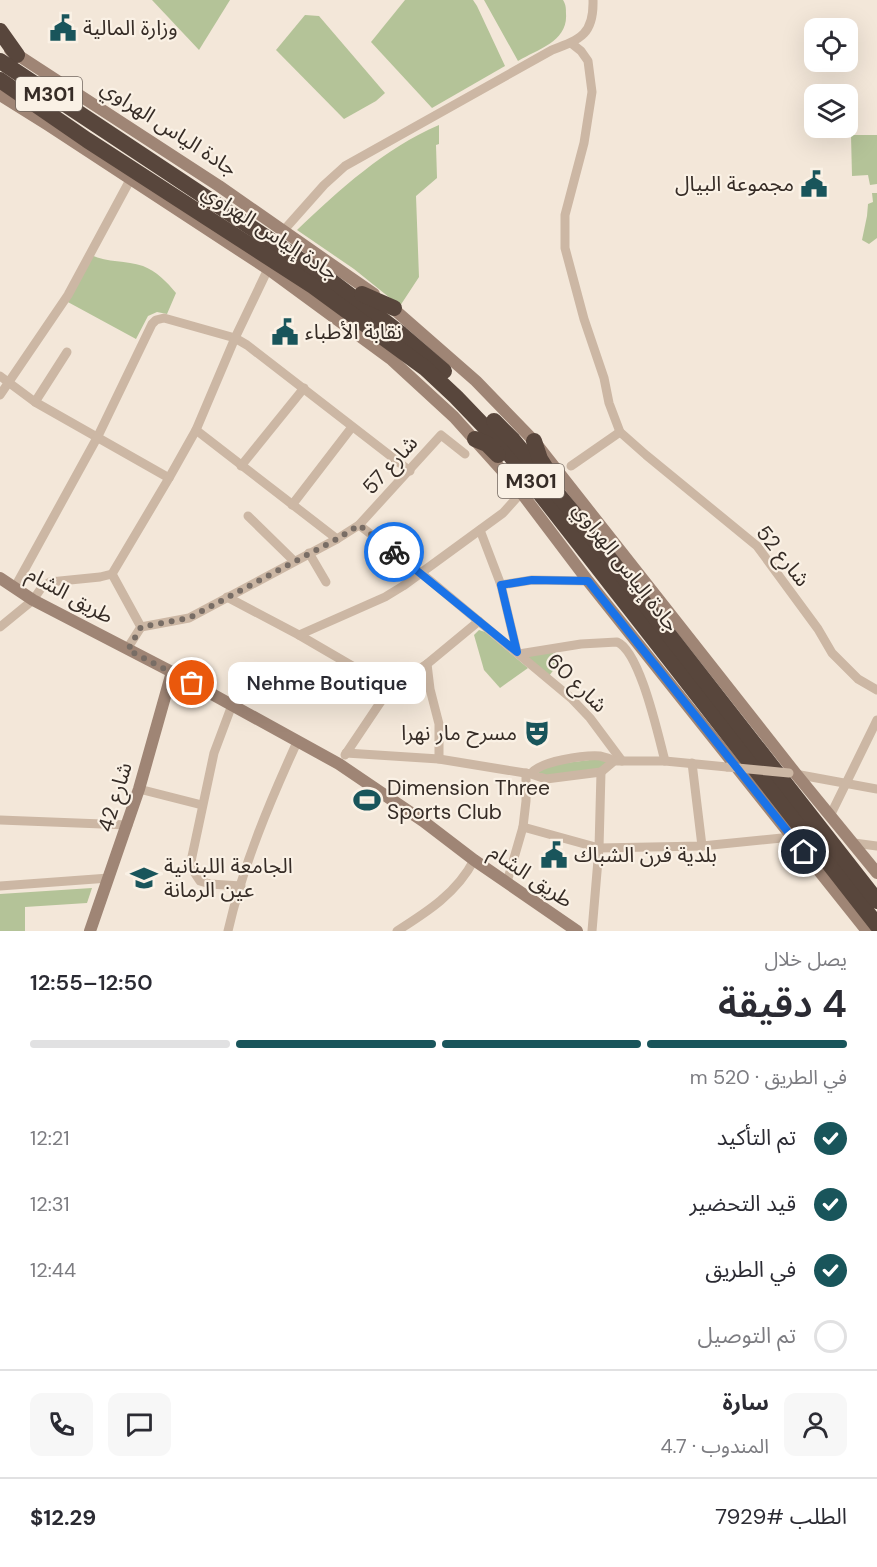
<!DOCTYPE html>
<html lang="ar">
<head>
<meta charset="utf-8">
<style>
  body { margin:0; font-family:"DM Sans","Noto Sans Arabic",sans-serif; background:#f7f7f7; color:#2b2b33; direction:rtl; height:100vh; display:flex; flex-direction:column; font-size:22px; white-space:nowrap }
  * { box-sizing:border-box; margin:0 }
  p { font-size:20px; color:#7c7c81 }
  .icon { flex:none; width:33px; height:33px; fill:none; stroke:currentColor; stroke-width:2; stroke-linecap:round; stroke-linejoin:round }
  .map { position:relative; height:931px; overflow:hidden; direction:ltr }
  .panel { display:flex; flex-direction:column; background:#fff; flex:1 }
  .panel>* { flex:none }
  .tools { position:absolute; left:804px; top:18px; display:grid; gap:12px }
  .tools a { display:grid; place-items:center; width:54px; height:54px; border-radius:12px; background:#fff; box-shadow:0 6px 24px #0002; font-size:30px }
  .pin { position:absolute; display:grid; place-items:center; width:51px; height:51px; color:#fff; margin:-26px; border:3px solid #fff; border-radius:50%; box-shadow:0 2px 6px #0007 }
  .courier { position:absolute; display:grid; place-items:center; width:60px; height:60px; margin:-30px; border:4px solid #1a73e8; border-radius:50%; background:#fff; color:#222; box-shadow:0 2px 8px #0007 }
  .bubble { position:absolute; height:42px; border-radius:12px; background:#fff; box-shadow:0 6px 24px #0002; font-size:20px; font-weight:600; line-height:42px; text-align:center; direction:rtl }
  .overview em { font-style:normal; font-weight:600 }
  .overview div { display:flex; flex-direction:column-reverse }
  .overview { display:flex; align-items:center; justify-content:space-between; height:102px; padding:0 30px }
  h1 { font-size:39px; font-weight:600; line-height:45px }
  .bar { display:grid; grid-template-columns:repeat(4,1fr); gap:9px 6px; align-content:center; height:72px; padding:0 30px }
  .bar i { height:8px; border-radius:4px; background:#e1e1e2 }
  .bar .active { background:#19555b }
  .bar p { grid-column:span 4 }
  .line { display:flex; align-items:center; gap:15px; padding:0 30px; border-top:2px solid #e1e1e2 }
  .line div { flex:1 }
  .round { display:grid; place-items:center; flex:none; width:63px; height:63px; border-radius:12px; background:#f7f7f7 }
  ol { padding:0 30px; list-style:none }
  li { display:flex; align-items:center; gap:18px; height:66px }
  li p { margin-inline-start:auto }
  li .icon { padding:6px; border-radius:50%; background:#19555b; color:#fff; stroke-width:4 }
  li:last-child { color:#7c7c81 }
  li i { width:33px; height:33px; border:3px solid #e1e1e2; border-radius:50% }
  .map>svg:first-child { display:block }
</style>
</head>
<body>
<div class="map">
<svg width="877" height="931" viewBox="0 0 877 931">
  <rect width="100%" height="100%" fill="#f3e7d9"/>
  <g fill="#b4c398">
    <path d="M152,0H230L199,50Z"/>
    <path d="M405,0H473L477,6L505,66L432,108L371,42Z"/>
    <path d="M484,0H563C566,5 566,8 566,14C568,41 539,49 518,61Z"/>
    <path d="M305,15L319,16L385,93L376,101L344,119L276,50Z"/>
    <path d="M439,125V144L436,145L437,178L416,196L419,277L400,306L354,269L297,230C339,190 385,148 439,125Z"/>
    <path d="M851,135H877V184L870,185L868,175L852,176Z"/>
    <path d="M872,193H877V238L869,244L862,240L867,216L868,204L873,202Z"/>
    <path d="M91,255C108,263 126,260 143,266C156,271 167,282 176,293L167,314L157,312L148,316L136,339L66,301Z"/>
    <path d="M479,630L485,632L528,668L500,688L484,670L474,635Z"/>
    <path d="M553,648L561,660L549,676L520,655Z"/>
    <path d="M606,758L607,768L546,779L534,769L540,766Z"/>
    <path d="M92,888L87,903L25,907V931H0V894Z"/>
  </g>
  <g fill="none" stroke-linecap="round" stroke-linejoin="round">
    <g stroke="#ccb7a4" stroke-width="9">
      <path d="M571,43L581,51L588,61L592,92L584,143L565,215V248L584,319L604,378L609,403L620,432L646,455L757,546L818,629L832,653L858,679L877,690"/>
      <path d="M284,230L324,185L345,166L552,50C581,39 594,34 593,0"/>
      <path d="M0,376L35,402L169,478"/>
      <path d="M0,395L68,295L130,180"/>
      <path d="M35,402L67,352"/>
      <path d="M196,430L337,539"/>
      <path d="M241,466L304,388"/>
      <path d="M571,466L620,432"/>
      <path d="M292,505L352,427"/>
      <path d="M248,516L294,561"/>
      <path d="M359,525L421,573L571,698L590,718L622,761"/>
      <path d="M480,530L501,585L517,652"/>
      <path d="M309,553L326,582"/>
      <path d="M112,574L141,627"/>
      <path d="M501,585L532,580L588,581"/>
      <path d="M15,587L98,436L152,324L156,320L164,318L235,338L247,345L410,471"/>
      <path d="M227,597L299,635L390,688"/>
      <path d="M0,627L33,600L42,587L50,582L100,577L112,574L169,478L196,430L235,338L268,269"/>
      <path d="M141,627L189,618L337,539L359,525L441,435L465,454"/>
      <path d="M299,635L385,597L403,586L503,513L521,493"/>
      <path d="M127,649L141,627"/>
      <path d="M519,654L581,644L617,642C640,651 658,735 665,761"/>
      <path d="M427,664L430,689L439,724V759"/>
      <path d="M232,705L214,753L190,866L200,881L210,884L241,886"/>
      <path d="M346,753L439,759L531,774L546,779L601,772L614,761C610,759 605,757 600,756C585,755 539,761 531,774"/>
      <path d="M345,755L390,688L427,664L479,621"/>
      <path d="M617,761H665L727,767"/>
      <path d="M692,763L702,846"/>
      <path d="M795,774L877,789"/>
      <path d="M139,789L202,805"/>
      <path d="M831,814L877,720"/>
      <path d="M0,820L128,825"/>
      <path d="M523,827L599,848L702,846L792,837"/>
      <path d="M854,843L877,846"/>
      <path d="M507,882L523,827L526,801V773"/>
      <path d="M0,886L109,878"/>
      <path d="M228,931C243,865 270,801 298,740"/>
      <path d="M397,931C427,912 457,893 474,860"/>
      <path d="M592,931L599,848L601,772"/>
    </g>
    <g stroke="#9f8575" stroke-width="12">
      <path d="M10,50L219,186L374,294"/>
      <path d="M0,95L48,125L268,269L392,360L454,417L517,487L588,581L867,931"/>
      <path d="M388,304L476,381L534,441L796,774L877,873"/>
      <path d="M0,578L33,600L172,672L339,764L423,821L474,860L577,931"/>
      <path d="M90,931L139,789L172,672"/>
    </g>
    <g stroke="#58463c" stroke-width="16">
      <path d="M0,31L17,55"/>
      <path d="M0,61L323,275L401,334L444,371"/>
      <path d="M0,80L87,140L313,286L425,368L456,397L503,446L877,925"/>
      <path d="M362,294L394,308"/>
      <path d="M494,421L513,440L580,521L877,901"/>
      <path d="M475,439L487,444L498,455"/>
      <path d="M534,441L540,459L547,470"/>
    </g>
    <path stroke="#ccb7a4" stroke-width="9" d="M727,767L789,773"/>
  </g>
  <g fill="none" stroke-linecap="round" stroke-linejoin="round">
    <path stroke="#786d65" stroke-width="6" stroke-dasharray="0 10.8" d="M192,683L128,650L141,627L189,618L337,539L359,525L394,552"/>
    <path stroke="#1a73e8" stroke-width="8" d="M394,552L517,652L501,585L532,580L588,581L804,852"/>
  </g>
  <defs>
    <symbol id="civic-bare" viewBox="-9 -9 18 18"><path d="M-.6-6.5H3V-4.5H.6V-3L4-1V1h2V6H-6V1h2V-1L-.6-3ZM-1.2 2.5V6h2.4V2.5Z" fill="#19555b" stroke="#faf1e5" stroke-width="2.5" paint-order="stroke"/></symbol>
    <symbol id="theatre-bare" viewBox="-9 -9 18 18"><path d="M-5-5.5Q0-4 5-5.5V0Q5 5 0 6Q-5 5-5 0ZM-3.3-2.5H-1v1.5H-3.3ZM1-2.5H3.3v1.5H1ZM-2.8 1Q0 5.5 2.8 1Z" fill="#19555b" stroke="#faf1e5" stroke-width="2.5" paint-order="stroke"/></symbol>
    <symbol id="stadium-bare" viewBox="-9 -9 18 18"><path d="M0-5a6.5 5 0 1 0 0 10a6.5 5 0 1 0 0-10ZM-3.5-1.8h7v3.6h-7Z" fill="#19555b" stroke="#faf1e5" stroke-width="2.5" paint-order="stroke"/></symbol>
    <symbol id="university-bare" viewBox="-9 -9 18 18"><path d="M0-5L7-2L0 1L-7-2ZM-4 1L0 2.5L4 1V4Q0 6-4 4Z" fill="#19555b" stroke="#faf1e5" stroke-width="2.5" paint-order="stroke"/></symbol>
  </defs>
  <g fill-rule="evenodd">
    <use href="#civic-bare" x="44" y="9" width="38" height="38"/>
    <use href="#civic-bare" x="795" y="165" width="38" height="38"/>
    <use href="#civic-bare" x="266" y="313" width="38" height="38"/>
    <use href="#theatre-bare" x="518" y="714" width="38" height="38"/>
    <use href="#stadium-bare" x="348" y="781" width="38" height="38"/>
    <use href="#civic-bare" x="535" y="836" width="38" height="38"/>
    <use href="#university-bare" x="125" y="859" width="38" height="38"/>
  </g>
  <g text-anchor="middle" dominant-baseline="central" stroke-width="4.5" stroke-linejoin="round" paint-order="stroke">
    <g fill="#faf1e5" stroke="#71675f" stroke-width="1.5">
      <rect x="16" y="77" width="66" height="34" rx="4.5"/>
      <rect x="498" y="464" width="66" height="34" rx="4.5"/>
    </g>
    <g font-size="20" font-weight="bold" fill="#362c26">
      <text x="49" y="94">M301</text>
      <text x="531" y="481">M301</text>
    </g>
    <g font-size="21" fill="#362c26" stroke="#faf1e5" text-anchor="start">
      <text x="83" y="28">وزارة المالية</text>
      <text x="794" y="184" text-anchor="end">مجموعة البيال</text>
      <text x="305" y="332">نقابة الأطباء</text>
      <text x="517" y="733" text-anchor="end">مسرح مار نهرا</text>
      <text x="387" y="788">Dimension Three<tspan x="387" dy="24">Sports Club</tspan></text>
      <text x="574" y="855">بلدية فرن الشباك</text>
      <text x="164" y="866">الجامعة اللبنانية<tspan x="164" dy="24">عين الرمانة</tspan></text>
    </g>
    <g font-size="21" fill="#362c26" stroke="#faf1e5">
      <text transform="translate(169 128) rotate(33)">جادة الياس الهراوي</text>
      <text transform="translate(270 232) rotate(33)">جادة إلياس الهراوي</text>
      <text transform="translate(390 465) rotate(-48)">شارع 57</text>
      <text transform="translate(783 556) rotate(51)">شارع 52</text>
      <text transform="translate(626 567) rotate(52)">جادة إلياس الهراوي</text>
      <text transform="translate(70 595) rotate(29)">طريق الشام</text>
      <text transform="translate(577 683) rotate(44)">شارع 60</text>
      <text transform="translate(115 797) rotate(-73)">شارع 42</text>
      <text transform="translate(531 876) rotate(34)">طريق الشام</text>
    </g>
  </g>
</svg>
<div class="tools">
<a><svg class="icon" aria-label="locate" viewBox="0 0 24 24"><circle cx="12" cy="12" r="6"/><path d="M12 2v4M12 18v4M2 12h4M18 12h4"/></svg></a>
<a><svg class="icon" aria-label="layers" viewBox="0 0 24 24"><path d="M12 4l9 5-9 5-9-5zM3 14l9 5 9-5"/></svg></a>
</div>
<div class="pin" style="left:192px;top:683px;background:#ea580c"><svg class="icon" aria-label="bag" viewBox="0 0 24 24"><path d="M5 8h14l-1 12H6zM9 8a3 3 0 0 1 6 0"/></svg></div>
<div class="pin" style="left:804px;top:852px;background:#1f2937"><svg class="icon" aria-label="home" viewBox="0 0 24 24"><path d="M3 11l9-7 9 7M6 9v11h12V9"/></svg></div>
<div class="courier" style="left:394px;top:552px"><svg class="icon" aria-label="bike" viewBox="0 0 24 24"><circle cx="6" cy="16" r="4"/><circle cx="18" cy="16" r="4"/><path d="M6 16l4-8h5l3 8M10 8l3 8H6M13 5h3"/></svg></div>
<div class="bubble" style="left:228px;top:662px;width:198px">Nehme Boutique</div>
</div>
<section class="panel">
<div class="overview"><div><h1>4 دقيقة</h1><p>يصل خلال</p></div><em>12:50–12:55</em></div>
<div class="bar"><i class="active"></i><i class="active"></i><i class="active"></i><i></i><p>في الطريق · 520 m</p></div>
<ol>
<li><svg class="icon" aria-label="check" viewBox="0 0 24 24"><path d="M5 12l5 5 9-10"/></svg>تم التأكيد<p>12:21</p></li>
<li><svg class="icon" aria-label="check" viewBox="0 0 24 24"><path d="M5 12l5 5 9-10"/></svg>قيد التحضير<p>12:31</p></li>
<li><svg class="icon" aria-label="check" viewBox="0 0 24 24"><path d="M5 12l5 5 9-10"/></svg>في الطريق<p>12:44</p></li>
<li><i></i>تم التوصيل</li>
</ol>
<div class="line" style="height:108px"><a class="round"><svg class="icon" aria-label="person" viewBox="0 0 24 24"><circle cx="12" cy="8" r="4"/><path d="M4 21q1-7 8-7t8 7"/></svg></a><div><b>سارة</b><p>المندوب · 4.7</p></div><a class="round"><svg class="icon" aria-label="chat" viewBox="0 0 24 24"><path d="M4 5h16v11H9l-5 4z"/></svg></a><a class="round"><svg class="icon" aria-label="phone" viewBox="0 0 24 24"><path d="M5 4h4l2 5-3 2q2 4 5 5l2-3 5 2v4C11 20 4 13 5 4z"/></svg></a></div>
<div class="line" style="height:78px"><div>الطلب #7929</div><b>$12.29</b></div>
</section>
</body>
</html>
